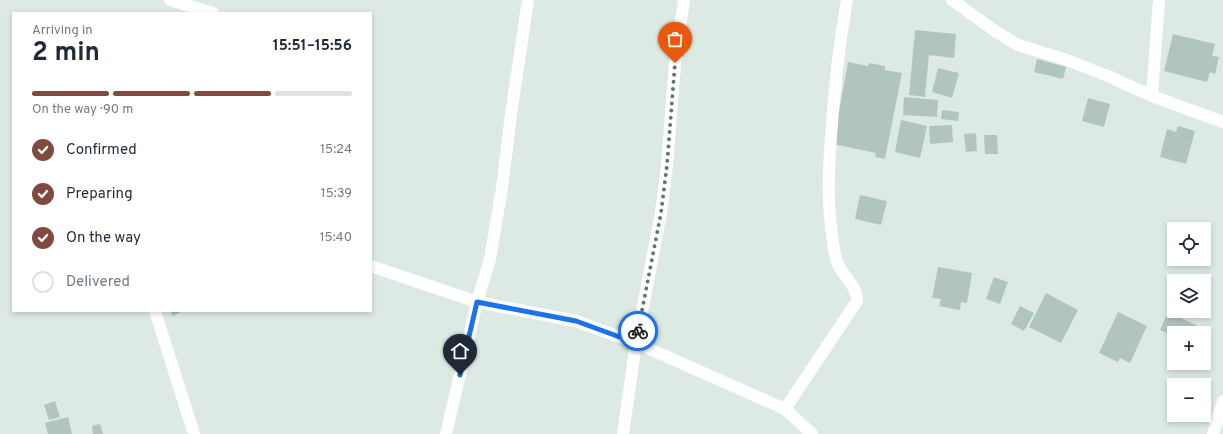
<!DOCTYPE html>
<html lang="en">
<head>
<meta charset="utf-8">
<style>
  body { margin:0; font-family:Overpass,sans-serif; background:#f6f6f7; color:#1f2937; height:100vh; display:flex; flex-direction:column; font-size:15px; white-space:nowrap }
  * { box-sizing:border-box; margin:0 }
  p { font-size:13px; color:#747a83 }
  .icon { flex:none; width:22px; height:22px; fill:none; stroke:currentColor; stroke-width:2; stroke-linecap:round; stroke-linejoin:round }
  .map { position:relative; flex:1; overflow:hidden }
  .sheet { position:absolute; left:12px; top:12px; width:360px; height:300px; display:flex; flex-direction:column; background:#fff; border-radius:0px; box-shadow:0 2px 6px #0003 }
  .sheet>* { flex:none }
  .buttons { position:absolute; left:1167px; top:222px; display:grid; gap:8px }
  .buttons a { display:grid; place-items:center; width:44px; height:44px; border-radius:0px; background:#fff; box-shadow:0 2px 6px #0003; font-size:20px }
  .pin { position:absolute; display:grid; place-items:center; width:34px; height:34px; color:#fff; margin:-41px -17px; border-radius:50% 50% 50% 0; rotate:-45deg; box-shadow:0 0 4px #0007 }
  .pin .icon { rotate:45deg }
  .courier { position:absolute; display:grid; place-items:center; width:40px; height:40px; margin:-20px; border:3px solid #1a73e8; border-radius:50%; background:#fff; color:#222; box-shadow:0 1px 5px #0007 }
  .overview em { font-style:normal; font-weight:700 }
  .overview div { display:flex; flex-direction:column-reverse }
  .overview { display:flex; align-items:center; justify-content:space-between; height:68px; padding:0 20px }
  h1 { font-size:26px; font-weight:700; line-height:30px }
  .bar { display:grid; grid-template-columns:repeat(4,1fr); gap:6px 4px; align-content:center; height:48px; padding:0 20px }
  .bar i { height:5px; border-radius:3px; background:#e0e1e3 }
  .bar .active { background:#814a41 }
  .bar p { grid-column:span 4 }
  ol { padding:0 20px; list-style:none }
  li { display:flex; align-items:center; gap:12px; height:44px }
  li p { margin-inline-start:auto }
  li .icon { padding:4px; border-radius:50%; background:#814a41; color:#fff; stroke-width:4 }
  li:last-child { color:#747a83 }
  li i { width:22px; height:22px; border:2px solid #e0e1e3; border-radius:50% }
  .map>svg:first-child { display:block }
</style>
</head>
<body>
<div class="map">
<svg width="1223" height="434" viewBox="0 0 1223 434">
  <rect width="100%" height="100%" fill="#ddeae4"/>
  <g fill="#b2c5bd">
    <path d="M915,30L956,34L954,58L929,55L925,97L909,95Z"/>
    <path d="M1173,34L1215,44L1212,56L1219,57L1215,74L1210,72L1207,82L1164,71Z"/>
    <path d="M1037,59L1066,67L1063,79L1034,72Z"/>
    <path d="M848,62L868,66L869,63L885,66V70L902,73L885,159L875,157L876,153L833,144Z"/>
    <path d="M938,68L959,73L952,98L932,92Z"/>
    <path d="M904,97L938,100L937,117L903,115Z"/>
    <path d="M1088,98L1110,104L1104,127L1082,121Z"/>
    <path d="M942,110L959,112L958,121L941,119Z"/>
    <path d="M901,120L927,126L920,158L895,152Z"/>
    <path d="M952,125L953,142L930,144L929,126Z"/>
    <path d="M1178,126L1195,131L1186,164L1160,157L1167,129L1176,132Z"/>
    <path d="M976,133L977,151L966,152L964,134Z"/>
    <path d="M984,135H997L998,154H985Z"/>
    <path d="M860,195L887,201L881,225L855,219Z"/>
    <path d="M938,267L972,273L967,303L961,302L960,310L939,306L941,299L932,298Z"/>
    <path d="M994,277L1008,282L1000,304L986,299Z"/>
    <path d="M1046,293L1078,310L1061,343L1029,327Z"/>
    <path d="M1020,306L1034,313L1024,331L1011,324Z"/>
    <path d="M170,311H183L173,316Z"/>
    <path d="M1118,312L1147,326L1130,363L1120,358L1118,362L1099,353Z"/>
    <path d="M1168,312L1211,332L1204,347V333H1174V336L1160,330Z"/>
    <path d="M55,401L60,417L49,420L44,405Z"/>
    <path d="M68,417L72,434H48L45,423Z"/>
    <path d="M100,424L103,434H93L92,426Z"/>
  </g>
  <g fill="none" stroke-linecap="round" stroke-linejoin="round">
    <g stroke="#fff" stroke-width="12">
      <path d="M170,0L213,13"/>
      <path d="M952,0L995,31L1018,45L1067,60L1110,77L1152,96L1223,122"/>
      <path d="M1152,96L1159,0"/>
      <path d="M371,266L477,302L576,321L636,343L785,409L812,434"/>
      <path d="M155,311L194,434"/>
      <path d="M785,409L857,301C857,284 841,276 837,261C833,250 832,236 831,225C827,195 829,166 831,136C834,91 839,45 847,0"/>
      <path d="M446,434L477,302L490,259L502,188L511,114L528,0"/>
      <path d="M623,434L636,343L661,213L667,165L675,63L684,0"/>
      <path d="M1213,434L1223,401"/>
    </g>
  </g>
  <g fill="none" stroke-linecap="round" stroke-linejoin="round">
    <path stroke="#617870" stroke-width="4" stroke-dasharray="0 7.2" d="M638,331L661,213L667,165L675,63"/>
    <path stroke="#1a73e8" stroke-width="5" d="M460,375L477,302L576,321L636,343L638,331"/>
  </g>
</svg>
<div class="buttons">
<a><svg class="icon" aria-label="locate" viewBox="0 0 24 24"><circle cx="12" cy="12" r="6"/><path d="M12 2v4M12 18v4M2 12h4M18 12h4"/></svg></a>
<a><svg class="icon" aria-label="layers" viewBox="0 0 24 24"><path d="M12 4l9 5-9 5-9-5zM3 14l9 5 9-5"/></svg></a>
<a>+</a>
<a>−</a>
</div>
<div class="pin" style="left:675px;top:63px;background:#ea580c"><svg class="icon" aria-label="bag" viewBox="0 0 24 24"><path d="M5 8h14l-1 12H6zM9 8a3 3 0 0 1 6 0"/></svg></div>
<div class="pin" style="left:460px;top:375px;background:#1f2937"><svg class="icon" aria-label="home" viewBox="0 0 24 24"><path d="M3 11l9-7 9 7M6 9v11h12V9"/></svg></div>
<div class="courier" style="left:638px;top:331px"><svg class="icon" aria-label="bike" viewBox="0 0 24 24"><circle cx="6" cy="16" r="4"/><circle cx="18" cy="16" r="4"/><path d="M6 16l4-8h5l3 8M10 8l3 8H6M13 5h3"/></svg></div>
<section class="sheet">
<div class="overview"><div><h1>2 min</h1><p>Arriving in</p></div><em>15:51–15:56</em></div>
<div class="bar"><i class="active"></i><i class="active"></i><i class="active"></i><i></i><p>On the way · 90 m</p></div>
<ol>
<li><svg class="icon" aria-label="check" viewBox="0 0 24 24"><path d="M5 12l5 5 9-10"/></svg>Confirmed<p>15:24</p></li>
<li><svg class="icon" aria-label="check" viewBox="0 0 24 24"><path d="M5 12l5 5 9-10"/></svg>Preparing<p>15:39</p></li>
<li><svg class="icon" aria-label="check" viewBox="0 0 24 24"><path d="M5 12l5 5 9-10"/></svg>On the way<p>15:40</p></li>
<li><i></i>Delivered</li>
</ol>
</section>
</div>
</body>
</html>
